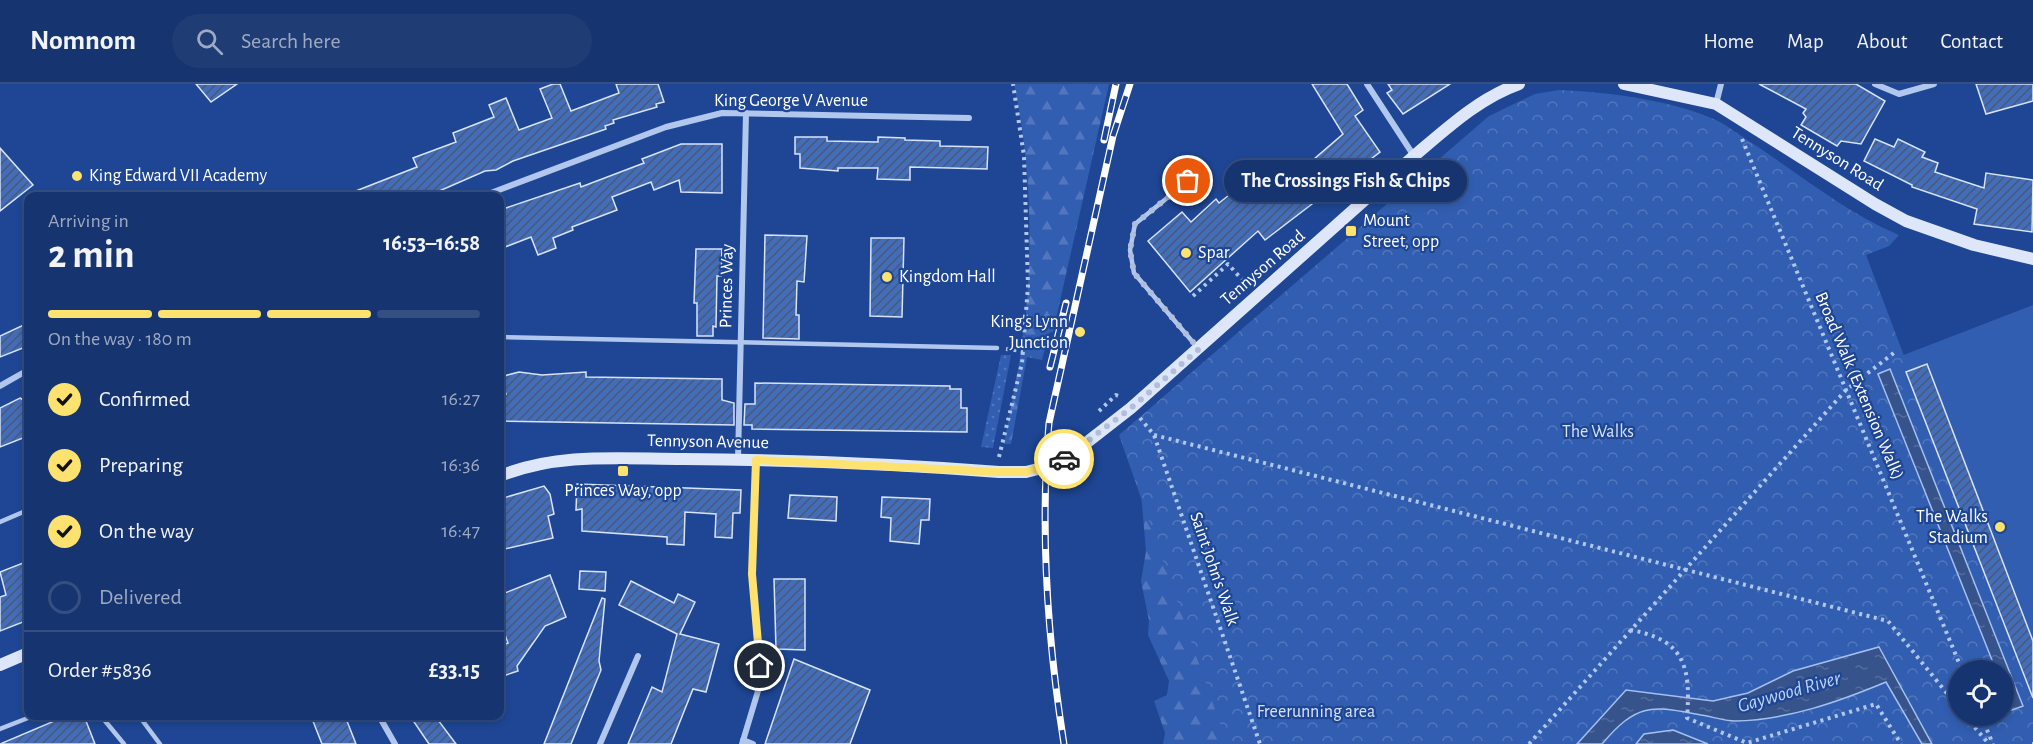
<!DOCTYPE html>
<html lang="en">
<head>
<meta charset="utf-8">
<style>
  body { margin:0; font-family:"Alegreya Sans",sans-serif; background:#1f3c74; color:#f1f3f6; height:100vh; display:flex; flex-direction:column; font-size:22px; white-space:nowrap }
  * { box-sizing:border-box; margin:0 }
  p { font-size:20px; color:#9eaac3 }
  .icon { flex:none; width:33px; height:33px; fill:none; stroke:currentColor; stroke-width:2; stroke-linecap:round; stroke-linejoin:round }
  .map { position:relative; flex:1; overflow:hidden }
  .panel { position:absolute; left:24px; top:108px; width:480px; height:528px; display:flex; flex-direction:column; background:#16346f; border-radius:12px; box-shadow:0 3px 9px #0003,0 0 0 2px #354f82 }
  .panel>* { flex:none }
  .fabs { position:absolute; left:1948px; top:576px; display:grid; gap:12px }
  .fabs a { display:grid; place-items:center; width:66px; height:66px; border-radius:50%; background:#16346f; box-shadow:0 3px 9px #0003,0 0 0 2px #354f82; font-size:30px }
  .pin { position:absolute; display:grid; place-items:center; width:51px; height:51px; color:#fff; margin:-26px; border:3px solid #fff; border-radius:50%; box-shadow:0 2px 6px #0007 }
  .courier { position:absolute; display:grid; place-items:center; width:60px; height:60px; margin:-30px; border:4px solid #fde270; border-radius:50%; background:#fff; color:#222; box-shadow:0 2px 8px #0007 }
  .bubble { position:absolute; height:42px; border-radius:21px; background:#16346f; box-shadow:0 3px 9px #0003,0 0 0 2px #354f82; font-size:20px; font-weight:700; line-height:42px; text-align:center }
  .summary em { font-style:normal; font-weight:700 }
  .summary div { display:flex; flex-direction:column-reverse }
  .summary { display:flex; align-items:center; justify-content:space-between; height:102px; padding:0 24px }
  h1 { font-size:39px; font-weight:700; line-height:45px }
  .bar { display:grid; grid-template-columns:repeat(4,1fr); gap:9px 6px; align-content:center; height:72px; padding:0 24px }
  .bar i { height:8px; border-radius:4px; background:#354f82 }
  .bar .current { background:#fde270 }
  .bar p { grid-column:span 4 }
  .line { display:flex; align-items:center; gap:15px; padding:0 24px; border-top:2px solid #354f82 }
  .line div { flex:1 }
  ol { padding:0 24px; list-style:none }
  li { display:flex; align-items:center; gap:18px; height:66px }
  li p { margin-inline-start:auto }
  li .icon { padding:6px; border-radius:50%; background:#fde270; color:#111; stroke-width:4 }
  li:last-child { color:#9eaac3 }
  li i { width:33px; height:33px; border:3px solid #354f82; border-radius:50% }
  header { display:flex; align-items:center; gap:36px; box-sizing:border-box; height:84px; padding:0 30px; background:#16346f; border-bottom:2px solid #354f82 }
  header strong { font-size:28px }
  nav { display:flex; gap:33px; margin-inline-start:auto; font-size:21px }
  .search { width:420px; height:54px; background:#1f3c74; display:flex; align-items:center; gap:15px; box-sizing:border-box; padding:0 21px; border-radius:33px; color:#9eaac3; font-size:22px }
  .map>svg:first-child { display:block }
</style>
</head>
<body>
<header>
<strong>Nomnom</strong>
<div class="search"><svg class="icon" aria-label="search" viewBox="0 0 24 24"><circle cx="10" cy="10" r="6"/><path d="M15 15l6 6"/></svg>Search here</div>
<nav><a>Home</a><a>Map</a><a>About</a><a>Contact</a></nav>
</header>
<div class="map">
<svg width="2033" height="660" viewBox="0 0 2033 660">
  <defs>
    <pattern id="grass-dots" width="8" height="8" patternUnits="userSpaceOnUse" patternTransform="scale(1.5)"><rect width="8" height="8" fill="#325eb1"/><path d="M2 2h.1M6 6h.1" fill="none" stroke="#5176bd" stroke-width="1.8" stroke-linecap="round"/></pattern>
    <pattern id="forest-firs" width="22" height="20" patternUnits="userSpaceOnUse" patternTransform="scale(1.5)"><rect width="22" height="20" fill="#325eb1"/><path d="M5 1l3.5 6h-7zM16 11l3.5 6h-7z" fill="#5176bd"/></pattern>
    <pattern id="park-crowns" width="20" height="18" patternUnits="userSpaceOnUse" patternTransform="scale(1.5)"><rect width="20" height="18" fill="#325eb1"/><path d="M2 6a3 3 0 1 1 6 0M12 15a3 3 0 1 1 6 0" fill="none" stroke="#5176bd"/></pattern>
    <pattern id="water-ripples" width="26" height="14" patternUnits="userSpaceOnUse" patternTransform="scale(1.5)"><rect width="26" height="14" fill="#37538c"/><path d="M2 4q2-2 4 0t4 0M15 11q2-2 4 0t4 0" fill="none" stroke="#556d9d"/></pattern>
    <pattern id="building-hatch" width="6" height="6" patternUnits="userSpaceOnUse" patternTransform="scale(1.5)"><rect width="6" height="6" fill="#436cb9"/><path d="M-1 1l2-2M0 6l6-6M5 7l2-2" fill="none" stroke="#485978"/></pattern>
  </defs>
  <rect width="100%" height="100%" fill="#1e4694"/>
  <path fill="url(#grass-dots)" d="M1001,271H1011L993,364L981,363Z"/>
  <g fill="url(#forest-firs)">
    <path d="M1014,0H1109L1053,248L1049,249L1042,276L1027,273L1011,360H1004C1010,324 1019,287 1023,251C1034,172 1031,78 1014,0Z"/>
    <path d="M1140,398L1275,660H1163L1165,649L1154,617L1167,611L1169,597L1148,551L1149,537L1141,497L1146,467Z"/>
  </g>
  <path fill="url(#park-crowns)" fill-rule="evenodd" d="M1559,6C1607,8 1672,16 1716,36C1730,43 1742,53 1755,61C1802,92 1847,129 1899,151L1889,162L1866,171L2033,614V660H1227L1119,351L1489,32L1535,10ZM1959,586H2004V632H1959Z"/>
  <path fill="#325eb1" d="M2033,221V615H2032L1901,272Z"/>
  <g fill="url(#water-ripples)" stroke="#a4c0f0" stroke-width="1.5">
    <path d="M1890,285L2023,622L2012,626L2004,606V586H1996L1878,290Z"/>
    <path d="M1879,563L1932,660H1922L1886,598C1838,618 1787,636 1735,637C1726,637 1716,634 1707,632C1654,623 1640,615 1602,660H1577L1626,606L1713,617L1748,609L1793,587Z"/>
    <path d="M1673,646L1708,660H1636L1644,650Z"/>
  </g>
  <g fill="url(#building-hatch)" stroke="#d7e3fa" stroke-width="1.5">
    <path d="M196,0H237L211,18Z"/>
    <path d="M553,0H560L571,27L619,9L616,0H658L664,18L656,20L657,23L613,36L614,39L605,42L606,45L513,77L496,86L485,87L437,108L417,112H343L417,83L413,74L456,58L453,49L494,33L489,21L506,14L519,46L552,34L540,5Z"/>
    <path d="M1312,0H1347L1363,26L1355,32L1380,68L1265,156L1258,147L1190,208L1148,157L1182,128L1191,138L1216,115L1219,119L1248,96L1258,110L1281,91L1286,99L1343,50Z"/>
    <path d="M1388,0H1450L1403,30L1387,9L1392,6Z"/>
    <path d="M1759,0H1856L1885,17L1861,60L1841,57L1837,62L1801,41L1806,33L1803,29L1806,25Z"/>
    <path d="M1976,0H2033V17L1986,30Z"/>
    <path d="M795,53H827V57L878,58V53L905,54V56L940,57V62L988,63L987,85L910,83V96L877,95L878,84H838V87L800,84V70H795Z"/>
    <path d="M1875,55L1894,63L1898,55L1925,68L1922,73L1938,79L1935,88L1984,104L1986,89L2033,96L2032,148L1974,140L1977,125L1912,103V101L1864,77Z"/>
    <path d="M681,60H722V109L681,108L679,96L654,106L651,98L612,113L617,126L572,143L573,146L553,154L556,164L538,171L531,153L500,165V126L580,99L581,103L644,79L642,75Z"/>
    <path d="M0,64L33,101L0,127Z"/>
    <path d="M765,151L807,152L804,198L797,197L796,231H799V255L763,254Z"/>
    <path d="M871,154H904L902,233L870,232Z"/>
    <path d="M696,165H722L721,192H717L716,243L713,242V252H697V219H694Z"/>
    <path d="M28,239V262L0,273V252Z"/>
    <path d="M1927,280L2033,557V614L1906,288Z"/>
    <path d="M519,288L542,291L586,288V293L722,295V316L734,319V341L500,337V310H506L500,293Z"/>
    <path d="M755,299L950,302V305H961V324H967V348L752,345V341H744L745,320H755Z"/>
    <path d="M20,314L28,319V352L0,363V324Z"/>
    <path d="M577,400L741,406L740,429H733L732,454L715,453L716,430L685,428L684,461L667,460V453L582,447V425L576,426Z"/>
    <path d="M544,402L550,410L554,430L548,432L553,454L500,466V415Z"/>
    <path d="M790,411L837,413L836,437L788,434Z"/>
    <path d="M882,413L930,415L929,436H921L919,460L890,457L891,434L881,433Z"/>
    <path d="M28,477V536L0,547V513L6,511L0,488Z"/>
    <path d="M580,487L606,488L605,507L579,505Z"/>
    <path d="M550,491L566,533L545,542L517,582L518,587L503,592L500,582V562L508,559L500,537V511Z"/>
    <path d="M774,495H805V566L776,565Z"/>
    <path d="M631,497L674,519L678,510L695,518L680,550L719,560L706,608L693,605L671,660H628L652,603L662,608L677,550L619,521Z"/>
    <path d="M602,514L605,515L599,577L601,586L571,660H544Z"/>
    <path d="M794,575L870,606L850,660H765Z"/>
    <path d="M66,632H84L95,660H0Z"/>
    <path d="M311,632H345L356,660H322Z"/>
    <path d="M410,632H435L456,660H429Z"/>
  </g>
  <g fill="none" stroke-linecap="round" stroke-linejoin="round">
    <g stroke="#b1c7ee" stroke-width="4" stroke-dasharray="3 4.5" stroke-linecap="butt">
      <path d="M1742,55L1962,586"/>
      <path d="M1193,212L1228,180L1247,201"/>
      <path d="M1006,265L1023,267"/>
      <path d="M1099,327L1116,311L1121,313"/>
      <path d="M1140,334L1154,351L1260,660"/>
      <path d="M1154,351L1888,537L1959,624"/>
      <path d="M999,373L1022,279L1028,202L1024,72L1013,0"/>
      <path d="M1630,546C1685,555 1691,584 1687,634L1747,659L1876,620L1901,660"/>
      <path d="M1965,632L1989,660"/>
      <path d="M1981,632L1993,660"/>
      <path d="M1529,660L1846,306L1895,268"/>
      <path d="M2032,660H2033"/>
    </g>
    <g stroke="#b1c7ee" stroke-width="4.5">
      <path d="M1188,97L1135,140L1130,166L1134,189L1197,263"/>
      <path d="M500,253L997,264"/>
      <path d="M0,438L28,426"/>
      <path d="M101,632L124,660"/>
      <path d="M139,632L160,660"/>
      <path d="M0,645L33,632"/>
    </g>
    <g stroke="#b1c7ee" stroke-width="6">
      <path d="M1367,0L1414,72"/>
      <path d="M1875,0L1899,10L1934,0"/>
      <path d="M1716,20L1721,0"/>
      <path d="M483,112L666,43L722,29L969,34"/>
      <path d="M0,302L28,286"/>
      <path d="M738,376L746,29"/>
      <path d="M379,632L395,660"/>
      <path d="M743,656L753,660"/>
      <path d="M600,660L638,572"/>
      <path d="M742,660L761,597L752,491L756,376"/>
    </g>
    <g stroke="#dee7fa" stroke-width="12">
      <path d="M1624,0L1716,20L1875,120L1906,137L1974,161L2033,175"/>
      <path d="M500,392C559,368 622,375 684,375C789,376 895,380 999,388H1026L1046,383L1072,370L1131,324L1414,72C1446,45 1479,14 1519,0"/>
      <path d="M0,581L28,569"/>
    </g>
    <defs>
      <g id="rail">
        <path d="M1104,56L1116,0"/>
        <path d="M1050,283L1066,219"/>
        <path d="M1064,660C1047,553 1040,446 1049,339L1113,52L1130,0"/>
      </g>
    </defs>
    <use href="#rail" stroke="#fff" stroke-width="7"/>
    <use href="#rail" stroke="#1e4694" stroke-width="4.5" stroke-dasharray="14" stroke-linecap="butt"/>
  </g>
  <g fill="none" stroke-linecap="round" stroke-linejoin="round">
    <path stroke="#b0beda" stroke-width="6" stroke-dasharray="0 10.8" d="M1064,375L1131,324L1199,265L1134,189L1130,166L1135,140L1188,97"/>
    <path stroke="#fde270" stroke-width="8" d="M760,582L752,490L756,376L999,388H1026L1064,375"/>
  </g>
  <g fill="#fde270" stroke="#1e4694" stroke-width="2">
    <circle cx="77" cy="92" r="6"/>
    <rect x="1345" y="141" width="12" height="12" rx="3"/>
    <circle cx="1186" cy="169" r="6"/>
    <circle cx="887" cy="193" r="6"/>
    <circle cx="1080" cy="248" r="6"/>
    <rect x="617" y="381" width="12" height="12" rx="3"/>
    <circle cx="2000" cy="443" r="6"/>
  </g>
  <g text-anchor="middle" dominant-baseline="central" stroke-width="4.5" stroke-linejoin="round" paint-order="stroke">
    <g font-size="18" fill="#fff" stroke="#1e4694">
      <text x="791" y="17">King George V Avenue</text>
      <text transform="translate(1837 75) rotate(32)">Tennyson Road</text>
      <text transform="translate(1263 184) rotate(-41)">Tennyson Road</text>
      <text transform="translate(727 202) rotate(-89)">Princes Way</text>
      <text transform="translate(1859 302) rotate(67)">Broad Walk (Extension Walk)</text>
      <text transform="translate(708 358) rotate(1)">Tennyson Avenue</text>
      <text transform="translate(1214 485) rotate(71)">Saint John's Walk</text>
    </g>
    <g font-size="18" fill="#fff" stroke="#1e4694" text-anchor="start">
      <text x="89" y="92">King Edward VII Academy</text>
      <text x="1363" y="137">Mount<tspan x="1363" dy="21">Street, opp</tspan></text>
      <text x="1198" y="169">Spar</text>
      <text x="899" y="193">Kingdom Hall</text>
      <text x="1068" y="238" text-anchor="end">King's Lynn<tspan x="1068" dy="21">Junction</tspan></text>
      <text x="623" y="407" text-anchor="middle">Princes Way, opp</text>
      <text x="1988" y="433" text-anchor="end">The Walks<tspan x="1988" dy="21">Stadium</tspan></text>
    </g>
    <g font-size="18" fill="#d7e3fa" stroke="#1e4694">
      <text x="1598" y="348">The Walks</text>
      <text x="1316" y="628">Freerunning area</text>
    </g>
    <g font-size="20" font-style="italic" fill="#bdd1f5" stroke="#1e4694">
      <text transform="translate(1789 608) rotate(-16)">Gaywood River</text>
    </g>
  </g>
</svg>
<div class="fabs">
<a><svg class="icon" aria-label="locate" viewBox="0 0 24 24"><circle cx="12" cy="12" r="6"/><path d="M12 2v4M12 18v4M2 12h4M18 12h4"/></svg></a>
</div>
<div class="pin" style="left:1188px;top:97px;background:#ea580c"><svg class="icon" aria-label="bag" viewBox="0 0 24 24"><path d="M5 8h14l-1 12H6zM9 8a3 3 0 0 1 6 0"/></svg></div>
<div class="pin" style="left:760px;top:582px;background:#1f2937"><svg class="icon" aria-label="home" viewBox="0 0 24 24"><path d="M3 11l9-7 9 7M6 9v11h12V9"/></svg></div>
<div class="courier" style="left:1064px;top:375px"><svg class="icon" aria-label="car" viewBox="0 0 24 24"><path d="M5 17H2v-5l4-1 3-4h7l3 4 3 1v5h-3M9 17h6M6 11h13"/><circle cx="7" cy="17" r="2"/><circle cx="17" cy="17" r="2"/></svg></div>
<div class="bubble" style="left:1224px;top:76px;width:243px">The Crossings Fish &amp; Chips</div>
<section class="panel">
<div class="summary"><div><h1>2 min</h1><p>Arriving in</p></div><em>16:53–16:58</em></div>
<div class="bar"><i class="current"></i><i class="current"></i><i class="current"></i><i></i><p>On the way · 180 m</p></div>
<ol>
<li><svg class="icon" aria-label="check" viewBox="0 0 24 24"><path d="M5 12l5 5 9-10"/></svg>Confirmed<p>16:27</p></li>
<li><svg class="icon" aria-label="check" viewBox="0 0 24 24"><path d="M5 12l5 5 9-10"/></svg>Preparing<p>16:36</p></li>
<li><svg class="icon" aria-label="check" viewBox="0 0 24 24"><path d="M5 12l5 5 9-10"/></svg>On the way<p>16:47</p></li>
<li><i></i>Delivered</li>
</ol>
<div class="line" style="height:78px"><div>Order #5836</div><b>£33.15</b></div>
</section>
</div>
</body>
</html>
